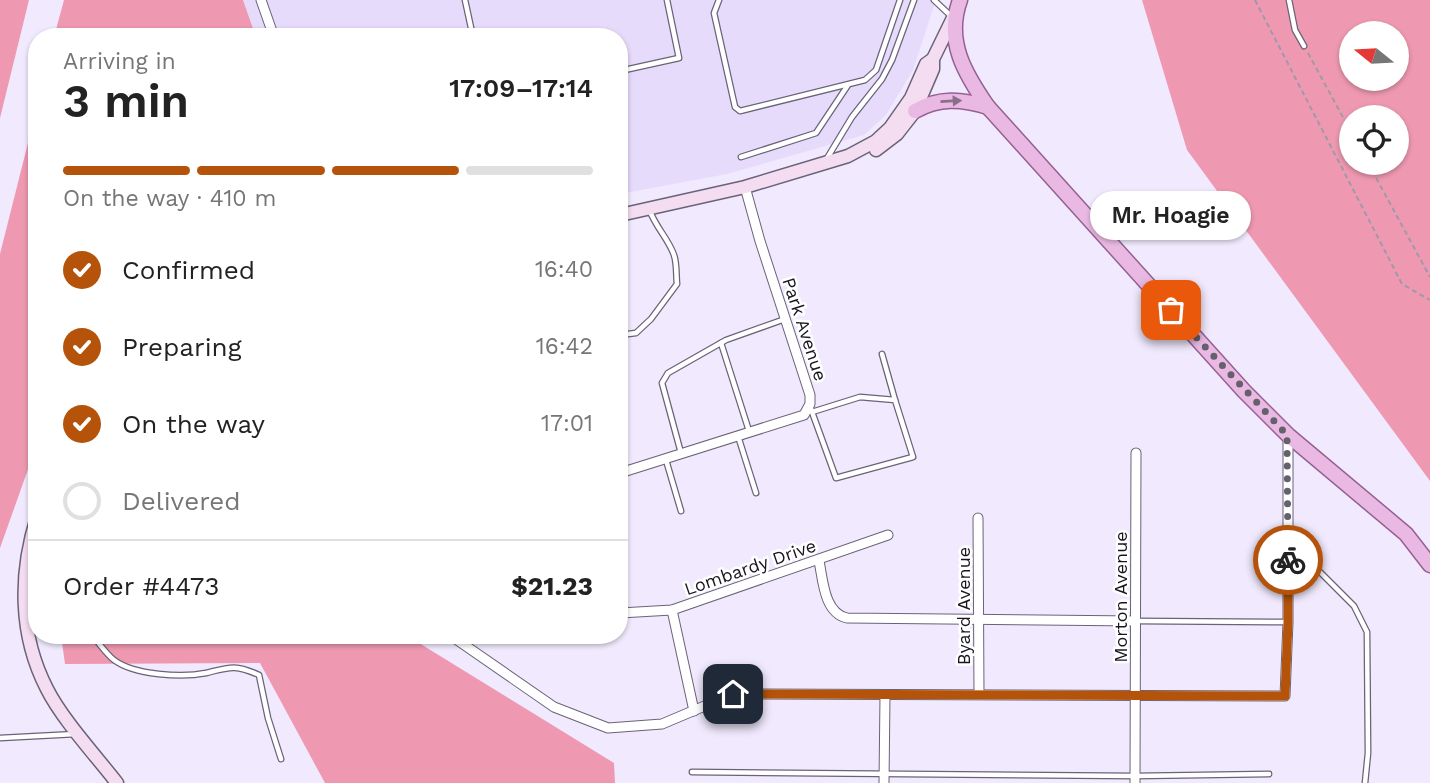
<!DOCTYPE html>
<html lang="en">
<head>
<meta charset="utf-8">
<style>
  body { margin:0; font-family:"Work Sans",sans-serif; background:#f6f6f6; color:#222; height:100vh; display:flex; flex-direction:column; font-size:26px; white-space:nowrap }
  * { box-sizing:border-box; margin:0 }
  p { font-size:23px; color:#767676 }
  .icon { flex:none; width:38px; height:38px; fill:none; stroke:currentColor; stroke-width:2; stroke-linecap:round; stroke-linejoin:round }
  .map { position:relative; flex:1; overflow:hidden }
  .panel { position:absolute; left:28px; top:28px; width:600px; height:616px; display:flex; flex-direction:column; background:#fff; border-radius:28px; box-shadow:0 2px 5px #0004 }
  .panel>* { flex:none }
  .needle { width:46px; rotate:288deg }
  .controls { position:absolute; left:1339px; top:21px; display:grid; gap:14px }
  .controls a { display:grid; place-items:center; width:70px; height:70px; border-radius:50%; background:#fff; box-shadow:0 2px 5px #0004; font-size:35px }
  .pin { position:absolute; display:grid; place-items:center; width:60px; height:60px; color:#fff; margin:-30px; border-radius:14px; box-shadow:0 4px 10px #0006 }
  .courier { position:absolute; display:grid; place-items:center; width:70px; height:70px; margin:-35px; border:5px solid #b45309; border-radius:50%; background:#fff; color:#222; box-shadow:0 2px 9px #0007 }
  .bubble { position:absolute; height:49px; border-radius:24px; background:#fff; box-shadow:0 2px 5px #0004; font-size:23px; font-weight:600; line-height:49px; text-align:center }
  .head em { font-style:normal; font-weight:600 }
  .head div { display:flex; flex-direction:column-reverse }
  .head { display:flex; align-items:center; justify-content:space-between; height:119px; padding:0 35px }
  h1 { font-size:46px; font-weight:600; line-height:52px }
  .bar { display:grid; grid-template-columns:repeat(4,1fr); gap:10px 7px; align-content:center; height:84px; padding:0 35px }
  .bar i { height:9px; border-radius:5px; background:#e0e0e0 }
  .bar .selected { background:#b45309 }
  .bar p { grid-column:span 4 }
  .line { display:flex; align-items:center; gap:18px; padding:0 35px; border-top:2px solid #e0e0e0 }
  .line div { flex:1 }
  ol { padding:0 35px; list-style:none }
  li { display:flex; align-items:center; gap:21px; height:77px }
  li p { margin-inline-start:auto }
  li .icon { padding:7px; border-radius:50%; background:#b45309; color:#fff; stroke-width:4 }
  li:last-child { color:#767676 }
  li i { width:38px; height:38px; border:4px solid #e0e0e0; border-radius:50% }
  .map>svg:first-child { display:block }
</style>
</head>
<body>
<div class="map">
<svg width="1430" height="783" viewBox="0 0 1430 783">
  <rect width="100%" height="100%" fill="#f1eafe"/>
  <path fill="#e6dbfb" d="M243,0H936L913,70L886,115L864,135L727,174L620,194V37H256Z"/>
  <g fill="#ee99b1" fill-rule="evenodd">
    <path d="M0,0H29L0,118Z"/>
    <path d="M64,0H243L256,37H54Z"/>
    <path d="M1142,0H1430V481L1187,150ZM1351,33H1396V79H1351ZM1351,117H1396V163H1351Z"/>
    <path d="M37,107V444L0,548V254Z"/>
    <path d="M61,635H406L614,763L615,783H325L260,663L65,664Z"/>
  </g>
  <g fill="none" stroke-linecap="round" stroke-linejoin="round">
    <defs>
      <g id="service">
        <path d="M465,0L473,37"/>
        <path d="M719,0L714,13L735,107L740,111L865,80L876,70L900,0"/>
        <path d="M934,0L951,16"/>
        <path d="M1289,0L1295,30L1304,46"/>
        <path d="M620,71L679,58L667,0"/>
        <path d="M741,157L816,133L848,85"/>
        <path d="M826,160L852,117L882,79L892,60L914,0"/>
        <path d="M620,335L636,333L651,319L677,284C676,274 677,264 674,255C668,238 656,228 649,209"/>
        <path d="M721,343L749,431"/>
        <path d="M882,354L895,400"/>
        <path d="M810,405L812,412L860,397L895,400L913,457L836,478L812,412"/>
        <path d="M738,436L756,493"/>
        <path d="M681,453L662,383L668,373L726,340L785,319"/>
        <path d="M666,460L681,511"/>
        <path d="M1289,545L1302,554L1354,606L1367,632L1368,753L1365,783"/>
        <path d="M30,561L37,570"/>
        <path d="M1136,621L1288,622"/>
        <path d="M92,635C99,643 106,654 114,660C134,675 182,678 206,673C230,667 235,664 259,675L268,718L281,759"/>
        <path d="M466,635L468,645"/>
        <path d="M0,738L76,734"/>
        <path d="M692,772L1135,776L1269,774"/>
      </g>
      <g id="minor">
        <path d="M261,0L274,37"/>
        <path d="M620,473L804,415L810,404V395L760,241L745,187"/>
        <path d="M978,518L979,694"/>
        <path d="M819,561C823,580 824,613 847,618L1136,621"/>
        <path d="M672,610L694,711"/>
        <path d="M620,613L672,610L888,535"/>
        <path d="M450,635L554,707L608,728L662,724L733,694L1285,696L1288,622V435"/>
        <path d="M884,783L885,696"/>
        <path d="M1135,783L1136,453"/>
      </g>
      <g id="secondary">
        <path d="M876,150L897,134L915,111L933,69V59L953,18"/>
        <path d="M620,215L745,187L848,156L876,141L890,128L911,98L926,64L933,59"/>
        <path d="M37,517C19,574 19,635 47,689C62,719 96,756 117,783"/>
      </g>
      <g id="primary">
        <path d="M960,0C945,41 965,74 988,107L1244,391L1288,435L1406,534L1430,565"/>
        <path d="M915,111C939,97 962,99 988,107"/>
      </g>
    </defs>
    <use href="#service" stroke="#6a6378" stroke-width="7"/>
    <use href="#minor" stroke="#6a6378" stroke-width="11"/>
    <use href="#secondary" stroke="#6a6378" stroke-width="15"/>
    <use href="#primary" stroke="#966192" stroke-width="17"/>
    <g stroke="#9e99a9" stroke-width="2" stroke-dasharray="5 3.5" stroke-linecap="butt">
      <path d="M1255,0L1402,284L1430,300"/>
      <path d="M1308,53L1351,132"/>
      <path d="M1368,163L1430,277"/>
    </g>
    <use href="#service" stroke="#fff" stroke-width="4.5"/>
    <use href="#minor" stroke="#fff" stroke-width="9"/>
    <use href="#secondary" stroke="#f4dcf1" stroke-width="12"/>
    <use href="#primary" stroke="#e9b9e3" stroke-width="14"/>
  </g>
  <defs><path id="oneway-solid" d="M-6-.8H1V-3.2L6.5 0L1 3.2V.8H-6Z" transform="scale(1.75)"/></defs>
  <use fill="#8b6f8a" href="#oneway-solid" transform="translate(951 101) rotate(-3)"/>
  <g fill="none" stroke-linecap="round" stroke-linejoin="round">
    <path stroke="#64606c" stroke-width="7" stroke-dasharray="0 12.6" d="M1171,310L1287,435L1288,560"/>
    <path stroke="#b45309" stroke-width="9" d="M733,694L1285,696L1288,622V560"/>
  </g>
  <g text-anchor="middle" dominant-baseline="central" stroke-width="5" stroke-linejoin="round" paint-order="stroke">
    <g font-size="18" fill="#18151e" stroke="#fff">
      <text transform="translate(805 329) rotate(72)">Park Avenue</text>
      <text transform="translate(750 567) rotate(-19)">Lombardy Drive</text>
      <text transform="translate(1120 597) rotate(-90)">Morton Avenue</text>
      <text transform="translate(963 606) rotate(-90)">Byard Avenue</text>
    </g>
  </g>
</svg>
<div class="controls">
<a><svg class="needle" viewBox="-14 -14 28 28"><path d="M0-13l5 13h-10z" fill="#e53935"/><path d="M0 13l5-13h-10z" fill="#767676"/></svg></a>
<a><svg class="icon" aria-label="locate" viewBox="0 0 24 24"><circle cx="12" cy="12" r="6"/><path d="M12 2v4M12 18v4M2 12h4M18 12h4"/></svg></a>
</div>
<div class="pin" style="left:1171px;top:310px;background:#ea580c"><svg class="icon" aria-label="bag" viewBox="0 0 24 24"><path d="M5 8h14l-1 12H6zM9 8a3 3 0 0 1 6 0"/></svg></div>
<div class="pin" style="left:733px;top:694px;background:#1f2937"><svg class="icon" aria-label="home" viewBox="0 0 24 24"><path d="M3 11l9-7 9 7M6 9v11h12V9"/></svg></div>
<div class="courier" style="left:1288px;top:560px"><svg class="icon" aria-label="bike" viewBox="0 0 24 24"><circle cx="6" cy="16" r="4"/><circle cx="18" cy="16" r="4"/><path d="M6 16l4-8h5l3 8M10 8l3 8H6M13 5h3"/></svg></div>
<div class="bubble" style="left:1090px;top:191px;width:161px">Mr. Hoagie</div>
<section class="panel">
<div class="head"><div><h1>3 min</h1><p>Arriving in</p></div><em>17:09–17:14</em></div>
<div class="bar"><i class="selected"></i><i class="selected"></i><i class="selected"></i><i></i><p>On the way · 410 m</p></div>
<ol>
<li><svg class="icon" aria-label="check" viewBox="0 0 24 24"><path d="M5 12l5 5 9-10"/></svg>Confirmed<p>16:40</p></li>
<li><svg class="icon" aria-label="check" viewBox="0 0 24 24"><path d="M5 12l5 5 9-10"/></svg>Preparing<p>16:42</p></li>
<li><svg class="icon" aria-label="check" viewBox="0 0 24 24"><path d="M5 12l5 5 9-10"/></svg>On the way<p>17:01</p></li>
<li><i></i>Delivered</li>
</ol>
<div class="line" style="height:91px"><div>Order #4473</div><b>$21.23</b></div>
</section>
</div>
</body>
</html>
